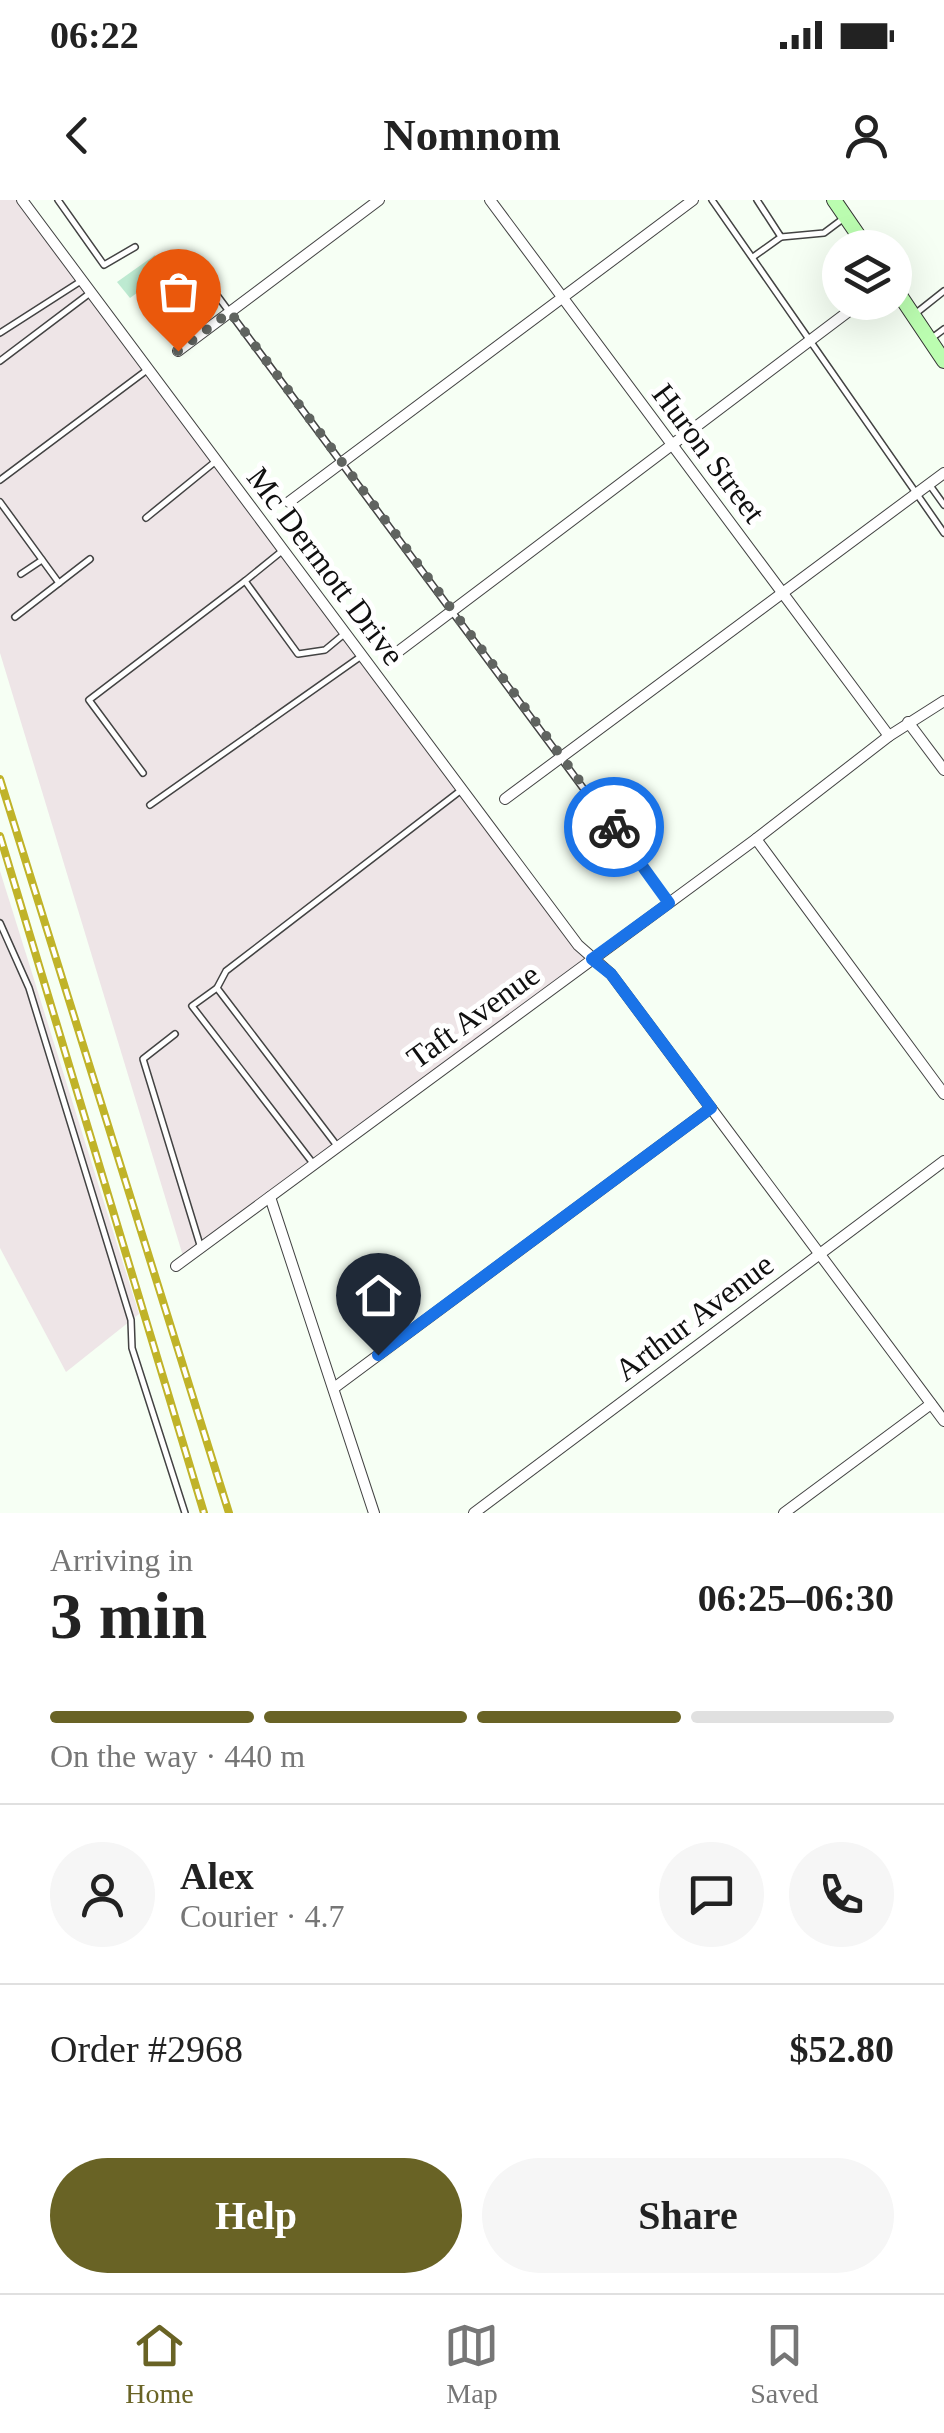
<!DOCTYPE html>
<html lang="en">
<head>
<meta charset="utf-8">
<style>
  body { margin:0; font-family:"Times New Roman",serif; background:#f6f6f6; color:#222; height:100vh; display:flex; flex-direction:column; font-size:38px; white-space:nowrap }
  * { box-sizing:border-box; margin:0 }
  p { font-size:32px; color:#767676 }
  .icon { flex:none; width:55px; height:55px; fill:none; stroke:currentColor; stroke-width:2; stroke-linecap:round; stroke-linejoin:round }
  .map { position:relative; height:1313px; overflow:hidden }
  .details { display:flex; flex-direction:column; background:#fff; flex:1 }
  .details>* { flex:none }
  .fabs { position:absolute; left:822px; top:30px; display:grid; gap:20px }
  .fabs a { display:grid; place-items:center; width:90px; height:90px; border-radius:50%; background:#fff; box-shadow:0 10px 40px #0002; font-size:50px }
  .pin { position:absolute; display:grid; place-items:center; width:85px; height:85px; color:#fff; margin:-102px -42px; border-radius:50% 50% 50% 0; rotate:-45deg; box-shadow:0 0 10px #0007 }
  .pin .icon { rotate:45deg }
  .courier { position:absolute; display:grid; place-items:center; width:100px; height:100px; margin:-50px; border:8px solid #1a73e8; border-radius:50%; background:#fff; color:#222; box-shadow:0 2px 12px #0007 }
  .overview em { font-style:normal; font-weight:700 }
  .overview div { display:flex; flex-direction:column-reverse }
  .overview { display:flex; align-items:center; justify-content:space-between; height:170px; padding:0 50px }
  h1 { font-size:65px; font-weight:700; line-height:75px }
  .bar { display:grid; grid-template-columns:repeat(4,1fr); gap:15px 10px; align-content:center; height:120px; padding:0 50px }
  .bar i { height:12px; border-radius:8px; background:#e0e0e0 }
  .bar .on { background:#696325 }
  .bar p { grid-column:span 4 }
  .line { display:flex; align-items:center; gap:25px; padding:0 50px; border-top:2px solid #e0e0e0 }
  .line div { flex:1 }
  .round { display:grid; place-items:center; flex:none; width:105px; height:105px; border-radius:52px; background:#f6f6f6 }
  .action { display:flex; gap:20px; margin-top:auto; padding:20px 50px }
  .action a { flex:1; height:115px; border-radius:60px; background:#696325; color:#fff; font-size:40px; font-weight:700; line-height:115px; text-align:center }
  .action a+a { background:#f6f6f6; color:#222 }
  .status { display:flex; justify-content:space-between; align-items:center; height:70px; padding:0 50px; background:#fff; direction:ltr }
  .status svg { height:28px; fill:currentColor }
  header { display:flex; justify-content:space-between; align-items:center; height:130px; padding:0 50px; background:#fff; font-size:45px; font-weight:700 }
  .tabs { display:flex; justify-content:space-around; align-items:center; height:140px; border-top:2px solid #e0e0e0; background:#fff; font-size:28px; color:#767676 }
  .tabs a { display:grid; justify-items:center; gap:5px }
  .tabs .on { color:#696325 }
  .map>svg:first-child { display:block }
</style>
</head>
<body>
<div class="status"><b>06:22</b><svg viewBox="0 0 49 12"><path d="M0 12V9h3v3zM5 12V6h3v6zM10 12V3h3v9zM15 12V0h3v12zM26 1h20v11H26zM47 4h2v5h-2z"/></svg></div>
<header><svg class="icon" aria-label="back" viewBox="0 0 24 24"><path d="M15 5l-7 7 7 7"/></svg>Nomnom<svg class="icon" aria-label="person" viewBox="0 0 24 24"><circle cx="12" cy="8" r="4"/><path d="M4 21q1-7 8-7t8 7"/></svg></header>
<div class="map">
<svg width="944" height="1313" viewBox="0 0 944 1313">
  <rect width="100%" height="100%" fill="#f6fff4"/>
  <g fill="#eee5e7">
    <path d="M0,0H19L586,759L183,1056L0,453Z"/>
    <path d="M0,671L139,1114L66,1172L0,1048Z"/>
  </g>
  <path fill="#bdead1" d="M155,55L167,71L130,98L117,82Z"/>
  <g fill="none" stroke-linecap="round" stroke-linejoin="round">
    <defs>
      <g id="service">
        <path d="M58,0L104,65L135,47"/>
        <path d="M712,0L944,333"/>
        <path d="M757,0L781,37L824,33L844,18"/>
        <path d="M753,57L781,37"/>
        <path d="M196,67L667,701"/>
        <path d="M915,114L944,91"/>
        <path d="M0,133L81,81"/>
        <path d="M932,138L944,129"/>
        <path d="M0,161L90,93"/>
        <path d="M0,280L147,170"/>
        <path d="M929,284L944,305"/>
        <path d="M0,302L59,383"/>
        <path d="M146,318L216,261"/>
        <path d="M282,351L245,381L298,454L325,450L343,435"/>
        <path d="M21,374L42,360"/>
        <path d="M15,417L90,359"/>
        <path d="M143,573L89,500L245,381"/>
        <path d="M150,605L360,457"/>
        <path d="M0,723L29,788L131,1120L132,1148L185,1313"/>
        <path d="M217,788L192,806L312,962"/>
        <path d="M175,834L143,859L200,1045"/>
        <path d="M338,947L217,788L226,771L460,591"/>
      </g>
      <g id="minor">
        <path d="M22,0L578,745L611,774L944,1221"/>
        <path d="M490,0L889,536"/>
        <path d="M178,151L379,0"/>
        <path d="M289,302L693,0"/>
        <path d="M399,451L861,102"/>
        <path d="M908,522L944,570"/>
        <path d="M505,599L944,273"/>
        <path d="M756,639L944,894"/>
        <path d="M270,997L374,1313"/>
        <path d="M176,1066L756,639L889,536L944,501"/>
        <path d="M334,1188L711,908"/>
        <path d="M474,1313L944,961"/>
        <path d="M784,1313L931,1204"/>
      </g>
      <g id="secondary">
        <path d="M834,0L867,48"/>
        <path d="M895,88L944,161"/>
      </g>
    </defs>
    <use href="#service" stroke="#434343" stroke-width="8"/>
    <use href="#minor" stroke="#434343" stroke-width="12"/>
    <use href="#secondary" stroke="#323232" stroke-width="16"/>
    <use href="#service" stroke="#fff" stroke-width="5"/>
    <use href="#minor" stroke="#fff" stroke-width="10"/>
    <use href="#secondary" stroke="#bbfdb0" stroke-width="14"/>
    <defs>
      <g id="rail">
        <path d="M0,579L229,1313"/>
        <path d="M0,636L204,1313"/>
      </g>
    </defs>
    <use href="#rail" stroke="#c0b329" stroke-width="8"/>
    <use href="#rail" stroke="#fff" stroke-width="4" stroke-dasharray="11" stroke-linecap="butt"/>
  </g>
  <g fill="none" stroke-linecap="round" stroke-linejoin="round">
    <path stroke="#606460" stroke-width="10" stroke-dasharray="0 18" d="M178,151L230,112L614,627"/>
    <path stroke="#1a73e8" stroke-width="12" d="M378,1155L711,908L611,774L592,759L669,703L614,627"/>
  </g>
  <g text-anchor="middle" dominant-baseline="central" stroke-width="10" stroke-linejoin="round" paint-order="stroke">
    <g font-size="32" fill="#101010" stroke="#fff">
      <text transform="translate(709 253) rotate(53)">Huron Street</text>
      <text transform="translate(326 366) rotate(53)">Mc Dermott Drive</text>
      <text transform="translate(473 816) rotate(-36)">Taft Avenue</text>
      <text transform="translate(694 1117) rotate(-37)">Arthur Avenue</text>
    </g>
  </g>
</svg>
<div class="fabs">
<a><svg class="icon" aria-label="layers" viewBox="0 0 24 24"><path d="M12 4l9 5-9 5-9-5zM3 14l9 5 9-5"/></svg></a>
</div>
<div class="pin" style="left:178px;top:151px;background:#ea580c"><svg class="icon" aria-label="bag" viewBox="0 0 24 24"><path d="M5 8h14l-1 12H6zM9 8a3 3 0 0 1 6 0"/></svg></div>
<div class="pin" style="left:378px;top:1155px;background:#1f2937"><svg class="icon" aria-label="home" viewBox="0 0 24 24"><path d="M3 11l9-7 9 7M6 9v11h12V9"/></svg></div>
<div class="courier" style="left:614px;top:627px"><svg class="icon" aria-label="bike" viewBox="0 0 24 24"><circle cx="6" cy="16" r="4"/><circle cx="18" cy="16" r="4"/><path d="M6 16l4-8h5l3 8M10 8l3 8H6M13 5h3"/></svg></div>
</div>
<section class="details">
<div class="overview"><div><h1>3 min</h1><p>Arriving in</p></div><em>06:25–06:30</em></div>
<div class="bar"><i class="on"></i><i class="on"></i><i class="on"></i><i></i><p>On the way · 440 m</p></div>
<div class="line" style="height:180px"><a class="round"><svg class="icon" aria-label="person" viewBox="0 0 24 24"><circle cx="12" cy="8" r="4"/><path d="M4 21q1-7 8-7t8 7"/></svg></a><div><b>Alex</b><p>Courier · 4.7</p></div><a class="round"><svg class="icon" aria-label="chat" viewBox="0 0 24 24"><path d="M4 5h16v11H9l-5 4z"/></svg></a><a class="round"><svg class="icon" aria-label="phone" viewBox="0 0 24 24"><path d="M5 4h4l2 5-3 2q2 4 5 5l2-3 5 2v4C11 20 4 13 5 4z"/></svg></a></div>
<div class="line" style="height:130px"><div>Order #2968</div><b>$52.80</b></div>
<div class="action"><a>Help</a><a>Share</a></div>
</section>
<nav class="tabs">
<a class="on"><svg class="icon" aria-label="home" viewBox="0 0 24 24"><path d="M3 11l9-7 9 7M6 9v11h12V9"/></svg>Home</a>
<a><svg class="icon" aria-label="map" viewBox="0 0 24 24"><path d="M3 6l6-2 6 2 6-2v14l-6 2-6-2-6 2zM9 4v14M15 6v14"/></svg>Map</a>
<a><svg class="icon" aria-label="saved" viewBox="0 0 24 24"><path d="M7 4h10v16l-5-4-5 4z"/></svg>Saved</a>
</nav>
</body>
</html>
